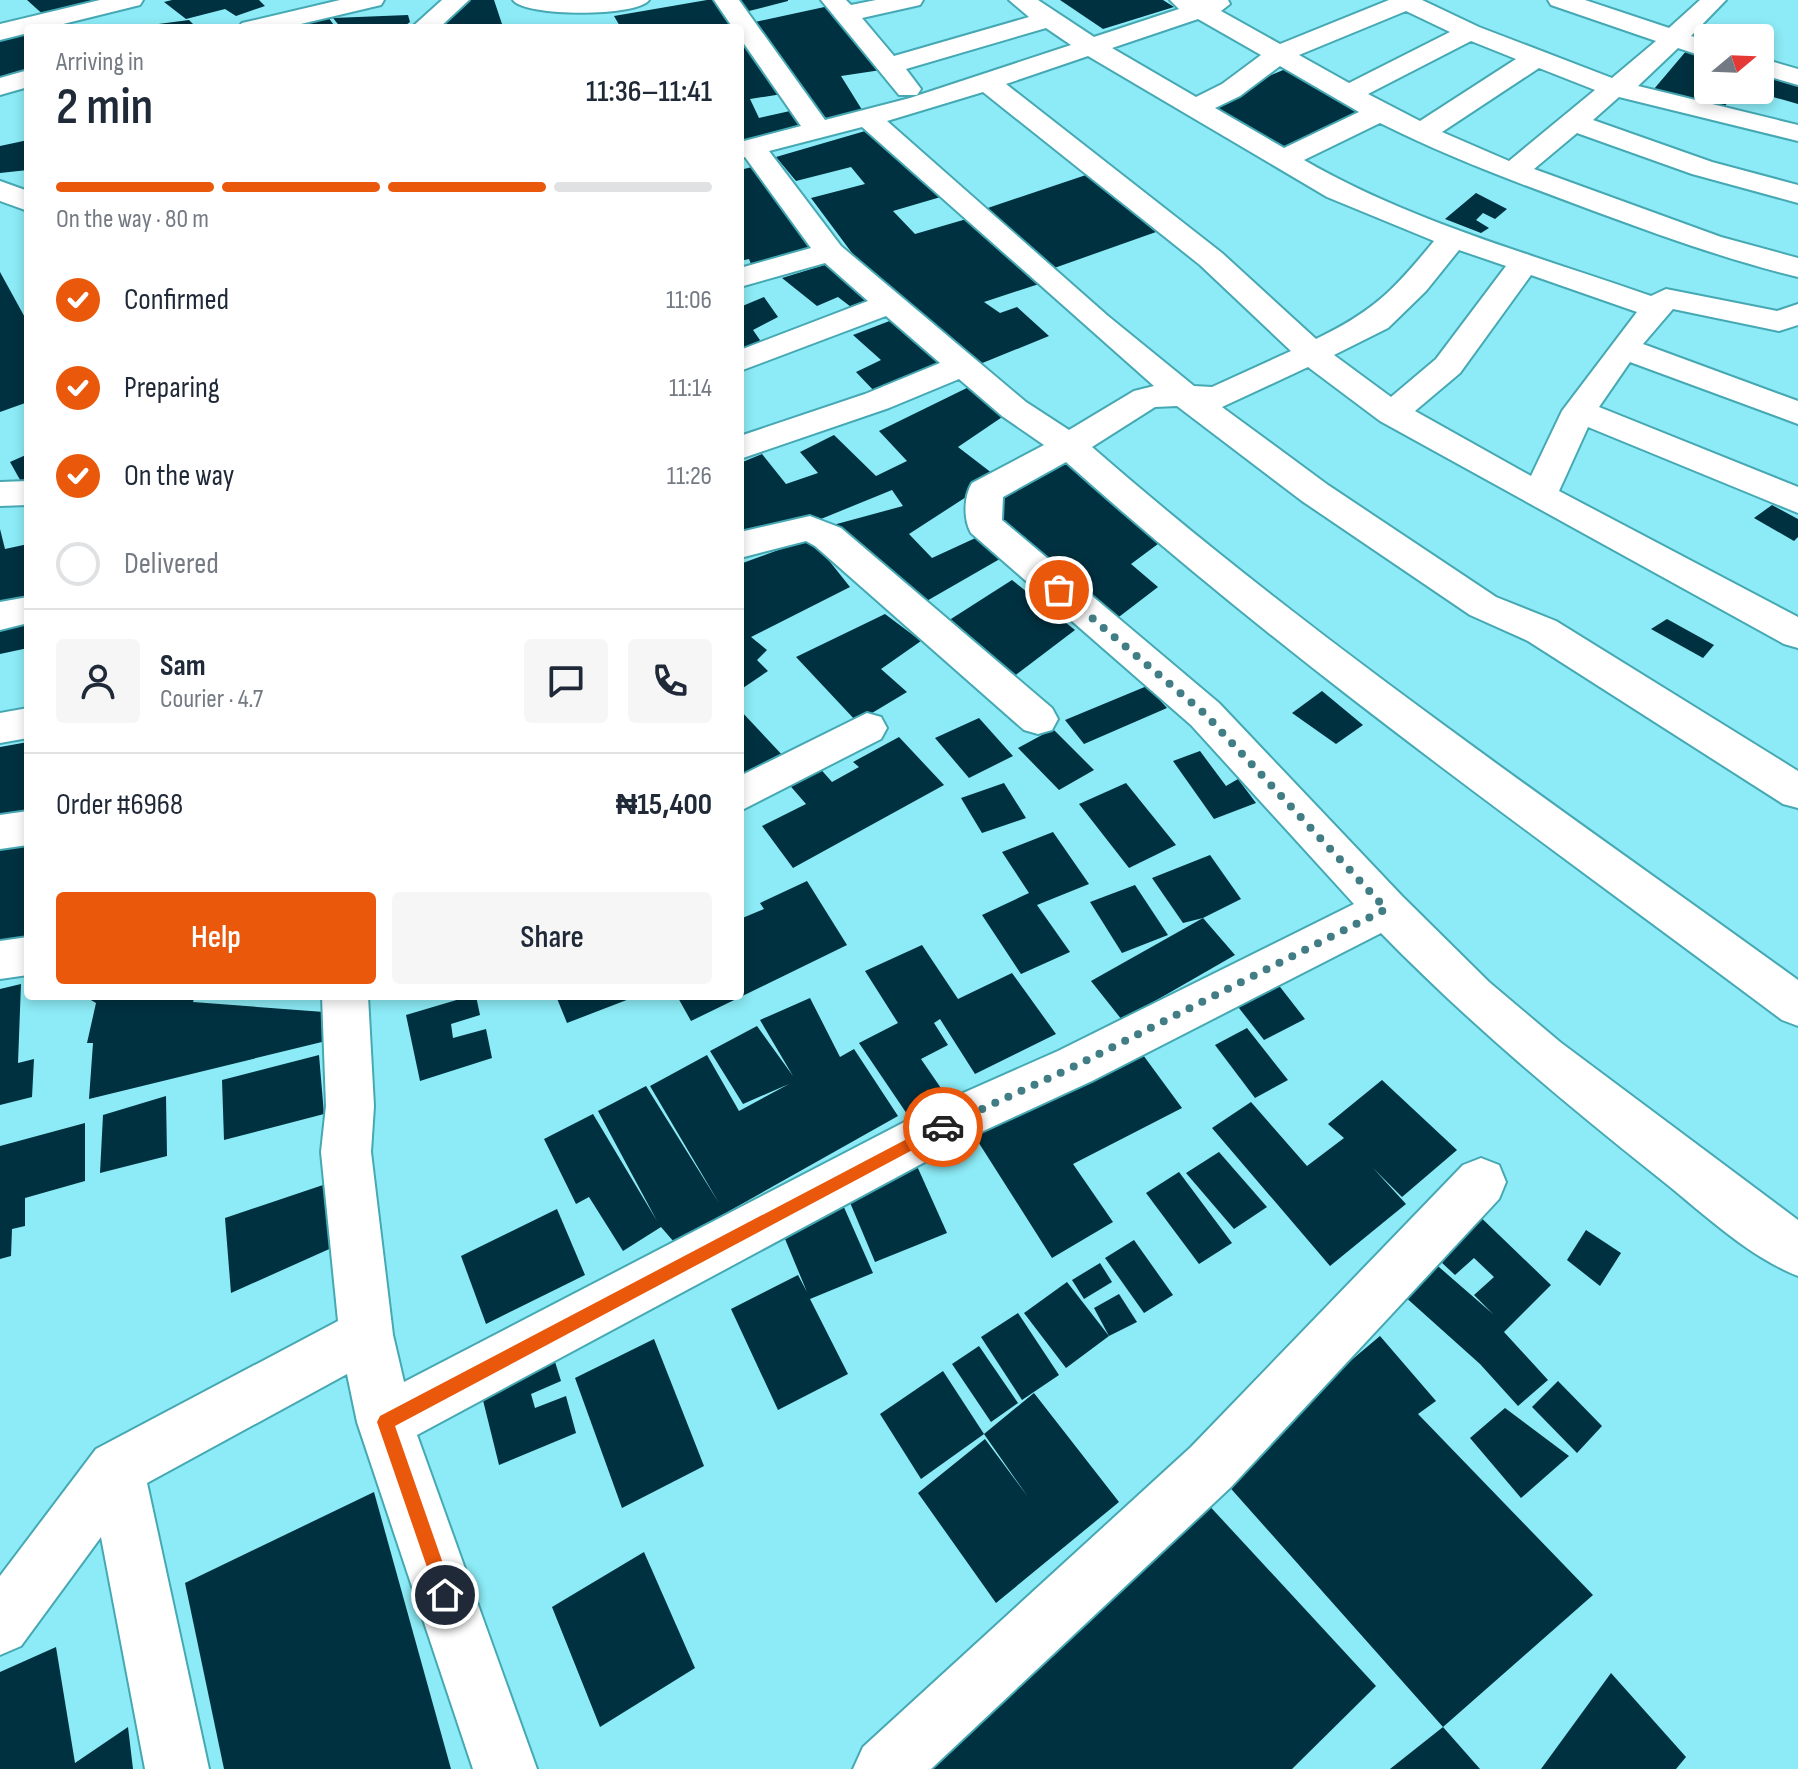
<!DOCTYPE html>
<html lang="en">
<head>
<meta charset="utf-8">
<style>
  body { margin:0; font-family:"Sofia Sans Condensed",sans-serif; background:#f6f6f7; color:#1f2937; height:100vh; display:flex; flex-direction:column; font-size:30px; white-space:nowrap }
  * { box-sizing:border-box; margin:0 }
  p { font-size:26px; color:#747a83 }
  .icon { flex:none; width:44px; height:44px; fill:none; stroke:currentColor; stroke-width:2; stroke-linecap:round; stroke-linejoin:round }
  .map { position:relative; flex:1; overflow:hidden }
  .details { position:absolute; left:24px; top:24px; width:720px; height:976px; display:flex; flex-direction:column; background:#fff; border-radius:8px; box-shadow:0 4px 12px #0003 }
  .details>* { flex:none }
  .needle { width:52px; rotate:71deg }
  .fabs { position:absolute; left:1694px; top:24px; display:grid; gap:16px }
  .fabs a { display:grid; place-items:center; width:80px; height:80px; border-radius:8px; background:#fff; box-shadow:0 4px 12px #0003; font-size:40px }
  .pin { position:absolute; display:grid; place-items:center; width:68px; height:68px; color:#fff; margin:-34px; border:4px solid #fff; border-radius:50%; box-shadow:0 2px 8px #0007 }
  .courier { position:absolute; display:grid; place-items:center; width:80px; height:80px; margin:-40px; border:6px solid #ea580c; border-radius:50%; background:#fff; color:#222; box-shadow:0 2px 10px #0007 }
  .summary em { font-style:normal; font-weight:600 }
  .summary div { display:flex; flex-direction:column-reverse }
  .summary { display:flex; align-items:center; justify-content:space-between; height:136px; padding:0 32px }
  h1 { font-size:52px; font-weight:600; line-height:60px }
  .bar { display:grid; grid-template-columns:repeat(4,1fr); gap:12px 8px; align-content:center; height:96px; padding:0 32px }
  .bar i { height:10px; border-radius:6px; background:#e0e1e3 }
  .bar .on { background:#ea580c }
  .bar p { grid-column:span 4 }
  .line { display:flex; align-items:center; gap:20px; padding:0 32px; border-top:2px solid #e0e1e3 }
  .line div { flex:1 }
  .round { display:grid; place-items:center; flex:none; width:84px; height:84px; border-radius:8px; background:#f6f6f7 }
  ol { padding:0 32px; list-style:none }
  li { display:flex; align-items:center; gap:24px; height:88px }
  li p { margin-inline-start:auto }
  li .icon { padding:8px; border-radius:50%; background:#ea580c; color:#fff; stroke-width:4 }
  li:last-child { color:#747a83 }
  li i { width:44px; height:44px; border:4px solid #e0e1e3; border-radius:50% }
  .button { display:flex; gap:16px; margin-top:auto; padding:16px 32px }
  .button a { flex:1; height:92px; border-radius:8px; background:#ea580c; color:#fff; font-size:32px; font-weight:600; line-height:92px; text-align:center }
  .button a+a { background:#f6f6f7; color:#1f2937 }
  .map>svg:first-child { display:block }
</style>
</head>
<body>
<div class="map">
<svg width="1798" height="1769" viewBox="0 0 1798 1769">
  <rect width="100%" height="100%" fill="#8cebf6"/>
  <g fill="#003140">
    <path d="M27,0H115L47,18Z"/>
    <path d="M172,0H259L265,6L236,16L225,9L186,19L164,2Z"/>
    <path d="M467,0H494L502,24L439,27Z"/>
    <path d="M707,0H717L736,28H621L614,16Z"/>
    <path d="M735,0H788V1L745,12Z"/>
    <path d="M1060,0H1163L1174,7L1103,29Z"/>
    <path d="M829,6L881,70L841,76L864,113L824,125L755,22Z"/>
    <path d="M408,15L410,22L402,28H341L333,18Z"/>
    <path d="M328,17L336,28H290L289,27Z"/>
    <path d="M189,20L197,28H144L143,26Z"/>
    <path d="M26,32L28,77L0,85V39Z"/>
    <path d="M740,33L782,94L750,99L759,118L790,111L805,128L740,147Z"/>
    <path d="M1687,50L1708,56V90H1737L1722,110L1654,89Z"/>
    <path d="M1288,68L1372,113L1287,152L1203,104Z"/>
    <path d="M1760,71L1798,82V104L1752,91L1760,90Z"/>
    <path d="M872,129L944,196L893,211L915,234L970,218L1042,283L984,302L1000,313L1017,307L1049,336L975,366L852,253L811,198L865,184L851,167L796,181L776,157Z"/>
    <path d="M28,140V170L0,173V146Z"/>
    <path d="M756,166L787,216L816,249L753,269L749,259L740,261V170Z"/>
    <path d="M1086,175L1156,232L1043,272L976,212Z"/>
    <path d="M1476,193L1507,209L1495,219L1483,213L1476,220L1489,228L1481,233L1445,219Z"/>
    <path d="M834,262L879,300L855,310L838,297L817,306L782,278Z"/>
    <path d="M0,272L28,323V402L0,412Z"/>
    <path d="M764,297L778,317L753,330L762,343L740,353V307Z"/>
    <path d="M900,317L950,362L876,393L856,372L881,360L853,335Z"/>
    <path d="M975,384L1014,409L958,447L997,477L909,534L932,558L982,535L1005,556L911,610L822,528L903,506L892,490L740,552V463L762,454L786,484L818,473L800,452L834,435L876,476L907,461L879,431Z"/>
    <path d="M28,454V494L10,462Z"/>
    <path d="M1067,462L1166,538L1131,564L1158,587L1111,623L980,509Z"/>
    <path d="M1772,505L1798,519V537L1794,541L1754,518Z"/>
    <path d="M0,529L5,549L28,544V602L0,610Z"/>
    <path d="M811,538L850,587L751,637L767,650L757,660L768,671L740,690V564Z"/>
    <path d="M1012,580L1075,630L1005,683L940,626Z"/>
    <path d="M885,614L921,641L881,669L907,692L857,722L796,657Z"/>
    <path d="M1667,619L1714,645L1703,658L1651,629Z"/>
    <path d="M28,623V648L0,654V628Z"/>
    <path d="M1147,686L1167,708L1084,744L1065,720Z"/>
    <path d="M1322,691L1363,725L1336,744L1292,713Z"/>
    <path d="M740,710L785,758L744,780L740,776Z"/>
    <path d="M979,718L1013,756L969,778L935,738Z"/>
    <path d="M1053,729L1094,770L1059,790L1018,748Z"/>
    <path d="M899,737L944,785L793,868L762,826L806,804L786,781L817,765L832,782L859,767L853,762Z"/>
    <path d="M28,742V823L0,828V747Z"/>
    <path d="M1200,751L1226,786L1238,779L1256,803L1214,819L1173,761Z"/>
    <path d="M1004,783L1026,818L982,833L961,798Z"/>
    <path d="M1126,783L1176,845L1129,868L1079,804Z"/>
    <path d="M1053,832L1089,884L1037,905L1070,952L1021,974L982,915L1029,893L1002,852Z"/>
    <path d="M28,843V946L0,948V846Z"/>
    <path d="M1210,855L1241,899L1203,918L1183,923L1152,878Z"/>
    <path d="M807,881L847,945L691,1021L677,996H740V919L764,909L760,903Z"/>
    <path d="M1135,885L1168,935L1122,953L1090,902Z"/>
    <path d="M1203,918L1235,955L1122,1020L1091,981Z"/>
    <path d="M922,945L958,999L1012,973L1056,1034L975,1074L940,1019L934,1023L948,1045L921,1059L945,1094L907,1114L859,1043L898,1023L865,971Z"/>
    <path d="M1270,974L1305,1019L1264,1040L1228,994Z"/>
    <path d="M21,984L18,1063L34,1059L32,1097L0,1105V989Z"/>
    <path d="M84,996H195L193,1002L324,1012L326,1041L89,1099L93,1043H87L96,1003Z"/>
    <path d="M470,996H476L480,1015L451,1024L453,1038L486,1029L492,1058L420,1081L406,1015Z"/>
    <path d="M556,996H637L567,1023Z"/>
    <path d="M810,998L840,1057L854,1049L898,1116L674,1242L661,1227L623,1251L589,1197L576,1204L544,1139L593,1114L657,1221L598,1111L646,1086L719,1203L650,1086L707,1055L739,1111L789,1084L743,1104L710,1051L757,1026L793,1076L760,1020Z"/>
    <path d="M1247,1028L1288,1080L1255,1098L1215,1045Z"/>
    <path d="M1135,1044L1182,1108L1073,1164L1113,1222L1052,1258L970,1129Z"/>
    <path d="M319,1055L324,1114L224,1140L222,1080Z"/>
    <path d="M1382,1080L1457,1150L1402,1197L1373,1168L1406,1204L1330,1266L1212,1128L1251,1102L1307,1166L1344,1138L1328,1124Z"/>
    <path d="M166,1096L167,1156L100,1173L103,1115Z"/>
    <path d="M85,1123V1181L25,1198V1226L12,1229L11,1256L0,1259V1146Z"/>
    <path d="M1219,1152L1267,1207L1234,1229L1186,1173Z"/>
    <path d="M917,1166L947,1233L875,1262L846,1193Z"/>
    <path d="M1179,1172L1232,1243L1199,1264L1146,1193Z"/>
    <path d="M323,1185L336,1246L231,1293L225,1218Z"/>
    <path d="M839,1196L873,1273L810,1299L848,1374L778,1410L731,1309L798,1275L807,1292L778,1222Z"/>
    <path d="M1470,1207L1551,1285L1504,1332L1548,1380L1518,1406L1480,1364L1393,1286L1424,1254L1493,1314L1474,1295L1494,1277L1474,1258L1455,1275L1425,1247Z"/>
    <path d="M557,1209L585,1275L486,1324L461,1256Z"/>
    <path d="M1586,1230L1621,1253L1600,1286L1567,1260Z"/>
    <path d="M1134,1240L1173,1295L1144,1313L1105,1258Z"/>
    <path d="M1100,1263L1112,1282L1084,1299L1072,1280Z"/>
    <path d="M1067,1282L1109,1336L1066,1368L1024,1313Z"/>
    <path d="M1119,1294L1137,1322L1109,1336L1094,1308Z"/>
    <path d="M1018,1313L1059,1375L1022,1400L981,1337Z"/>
    <path d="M1380,1336L1436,1401L1418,1414L1593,1595L1443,1727L1217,1473Z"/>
    <path d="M654,1339L704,1466L622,1508L575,1378Z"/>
    <path d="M979,1346L1018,1403L991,1422L952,1364Z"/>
    <path d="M551,1349L561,1381L531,1394L535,1408L566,1396L576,1433L499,1465L478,1380Z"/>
    <path d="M943,1371L984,1434L921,1479L880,1414Z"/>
    <path d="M1558,1381L1602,1426L1577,1453L1532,1407Z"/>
    <path d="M1034,1393L1119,1502L996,1603L918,1493L985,1439L1028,1497L984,1434Z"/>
    <path d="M1505,1408L1569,1456L1521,1498L1470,1438Z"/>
    <path d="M374,1492L451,1769H224L185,1583Z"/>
    <path d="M1204,1500L1376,1686L1292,1769H909Z"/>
    <path d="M644,1552L695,1668L600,1727L552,1607Z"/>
    <path d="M56,1647L75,1763L128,1727L133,1769H0V1672Z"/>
    <path d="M1611,1673L1686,1757L1676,1769H1541Z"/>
    <path d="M1443,1727L1480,1769H1390Z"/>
  </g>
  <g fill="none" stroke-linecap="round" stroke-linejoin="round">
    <defs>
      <g id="minor">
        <path d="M100,0H143L140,5L47,28H28V33L0,40V24Z"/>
        <path d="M340,0H384L381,5L284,28H238L242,23Z"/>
        <path d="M442,0H469L439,28H411Z"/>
        <path d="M513,0H649C638,17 524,17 513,0Z"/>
        <path d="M714,0H739L825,120L910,98L1071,45L1046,28L906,69L921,89L917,95H899L821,0H846L851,5L876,0H923L920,5L862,18L894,56L1029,17L1009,0H1038L1094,37L1179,9L1170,0H1228L1230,4L1221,11L1280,44L1389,0H1422L1479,27L1612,78L1656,41L1551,5L1548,0H1585L1669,28L1700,0H1726L1691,36L1708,41V58L1678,48L1638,86L1798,125V141L1619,97L1593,120L1712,162L1798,185V203L1692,174L1577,133L1534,169L1721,237L1798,258V277C1728,260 1662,236 1594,211C1521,184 1450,158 1380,123L1304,160C1411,222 1534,255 1651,296L1666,289L1777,311L1798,304V325L1779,331L1673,309L1643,344L1798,401V424L1630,362L1599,407L1798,487V513L1588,427L1559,491L1798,617V648L1784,644L1380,421L1308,367L1222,407L1328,485L1496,597L1556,621L1798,771V808L1783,804L1528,641L1470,615L1302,501L1177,406L1155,407L1092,447C1314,641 1559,807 1798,980V1026L1782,1020C1540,839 1291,664 1066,462L1003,497L1002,520L1219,703L1402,896L1489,982L1560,1042L1798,1220V1276C1747,1256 1702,1212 1659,1178C1561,1100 1469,1023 1381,933L1092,1081L979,1133L417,1435L537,1769H473L357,1422L347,1374L147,1483L209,1769H145L101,1537L21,1646L0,1655V1576L96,1449L338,1321L321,1152L326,1106L322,996H368L374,1106L371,1152L393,1335L404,1382L945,1101L1058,1051L1354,904L1191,725L971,533C963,519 964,496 972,483L1044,445L1002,416L959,379L889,408L740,459V436L865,394L940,363L886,316L740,371V350L868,301L825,263L740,287V268L811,248L745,157L740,158V142L801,126L740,38V28H733ZM1406,11L1450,32L1349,83L1299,55ZM1198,19L1261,55L1222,84L1196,97L1112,48ZM1471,41L1516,59L1420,121L1368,94ZM1088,56L1327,197L1434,241C1394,290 1374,311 1316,339L1222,253L1006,84ZM1280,66L1359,112L1284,148L1215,108L1240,96ZM1539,68L1595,90L1509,161L1442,132ZM983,92L1200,265L1291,351L1212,387L1194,386L1108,316L887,121ZM862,127L1154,386L1134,391L1069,430L1026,402L841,246L769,151ZM1459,250L1506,266L1436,359L1391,397L1334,355L1388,328L1426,291ZM1531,275L1637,312L1562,411L1531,476L1415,411L1460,373Z"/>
        <path d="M1760,58L1798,69V85L1760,74Z"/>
        <path d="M28,70V87L0,95V78Z"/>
        <path d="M0,181L28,191V211L0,201Z"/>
        <path d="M28,481V505L0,506V482Z"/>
        <path d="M810,516L841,528L1052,708L1058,719L1052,730L1038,734L1024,730L815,546L806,541L740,558V532Z"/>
        <path d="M28,597V623L0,630V602Z"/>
        <path d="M28,708V738L0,743V713Z"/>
        <path d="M867,713L881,717L887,728L881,739L740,811V776Z"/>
        <path d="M28,811V845L0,849V815Z"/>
        <path d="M28,937V975L0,979V941Z"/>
        <path d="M1481,1158L1499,1165L1506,1182L1499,1199L1231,1487L931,1769H853L863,1747L1191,1447L1463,1165Z"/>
      </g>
    </defs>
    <use href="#minor" stroke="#46a8b3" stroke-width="4"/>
    <use href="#minor" fill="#fff" fill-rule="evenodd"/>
  </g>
  <path fill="#ea580c" d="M943,1120L950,1127L948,1131L395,1426L454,1595L445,1604L439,1602L377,1422L380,1416Z"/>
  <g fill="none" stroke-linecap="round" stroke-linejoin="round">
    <path stroke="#417d84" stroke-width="8" stroke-dasharray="0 14.4" d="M943,1127L1075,1066L1386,909L1205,714L1059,590"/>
  </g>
</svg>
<div class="fabs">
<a><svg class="needle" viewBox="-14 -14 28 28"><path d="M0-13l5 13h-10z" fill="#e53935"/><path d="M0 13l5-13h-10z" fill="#747a83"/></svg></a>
</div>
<div class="pin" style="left:1059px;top:590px;background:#ea580c"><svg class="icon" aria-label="bag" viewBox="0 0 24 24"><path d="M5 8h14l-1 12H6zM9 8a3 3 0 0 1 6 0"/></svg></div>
<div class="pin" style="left:445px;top:1595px;background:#1f2937"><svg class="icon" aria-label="home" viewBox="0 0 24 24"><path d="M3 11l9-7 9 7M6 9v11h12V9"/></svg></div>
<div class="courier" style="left:943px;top:1127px"><svg class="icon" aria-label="car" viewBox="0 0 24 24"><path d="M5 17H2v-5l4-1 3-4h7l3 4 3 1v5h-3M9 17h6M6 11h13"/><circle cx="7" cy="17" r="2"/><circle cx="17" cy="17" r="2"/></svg></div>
<section class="details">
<div class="summary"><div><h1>2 min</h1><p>Arriving in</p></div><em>11:36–11:41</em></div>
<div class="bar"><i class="on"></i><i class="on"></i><i class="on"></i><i></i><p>On the way · 80 m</p></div>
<ol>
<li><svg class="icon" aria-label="check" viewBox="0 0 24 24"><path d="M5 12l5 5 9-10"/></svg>Confirmed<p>11:06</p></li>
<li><svg class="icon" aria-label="check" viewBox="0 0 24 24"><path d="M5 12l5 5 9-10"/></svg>Preparing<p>11:14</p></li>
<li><svg class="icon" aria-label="check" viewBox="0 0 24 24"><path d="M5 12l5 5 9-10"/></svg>On the way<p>11:26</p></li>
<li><i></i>Delivered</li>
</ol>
<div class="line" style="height:144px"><a class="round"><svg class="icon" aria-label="person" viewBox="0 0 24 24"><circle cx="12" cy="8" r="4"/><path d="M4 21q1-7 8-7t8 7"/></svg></a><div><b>Sam</b><p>Courier · 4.7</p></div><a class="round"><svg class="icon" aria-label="chat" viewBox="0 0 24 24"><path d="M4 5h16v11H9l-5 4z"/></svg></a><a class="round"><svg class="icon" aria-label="phone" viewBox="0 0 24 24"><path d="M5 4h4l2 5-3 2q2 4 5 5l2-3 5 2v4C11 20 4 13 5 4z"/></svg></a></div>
<div class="line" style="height:104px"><div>Order #6968</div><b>₦15,400</b></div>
<div class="button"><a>Help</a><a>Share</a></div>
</section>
</div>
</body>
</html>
